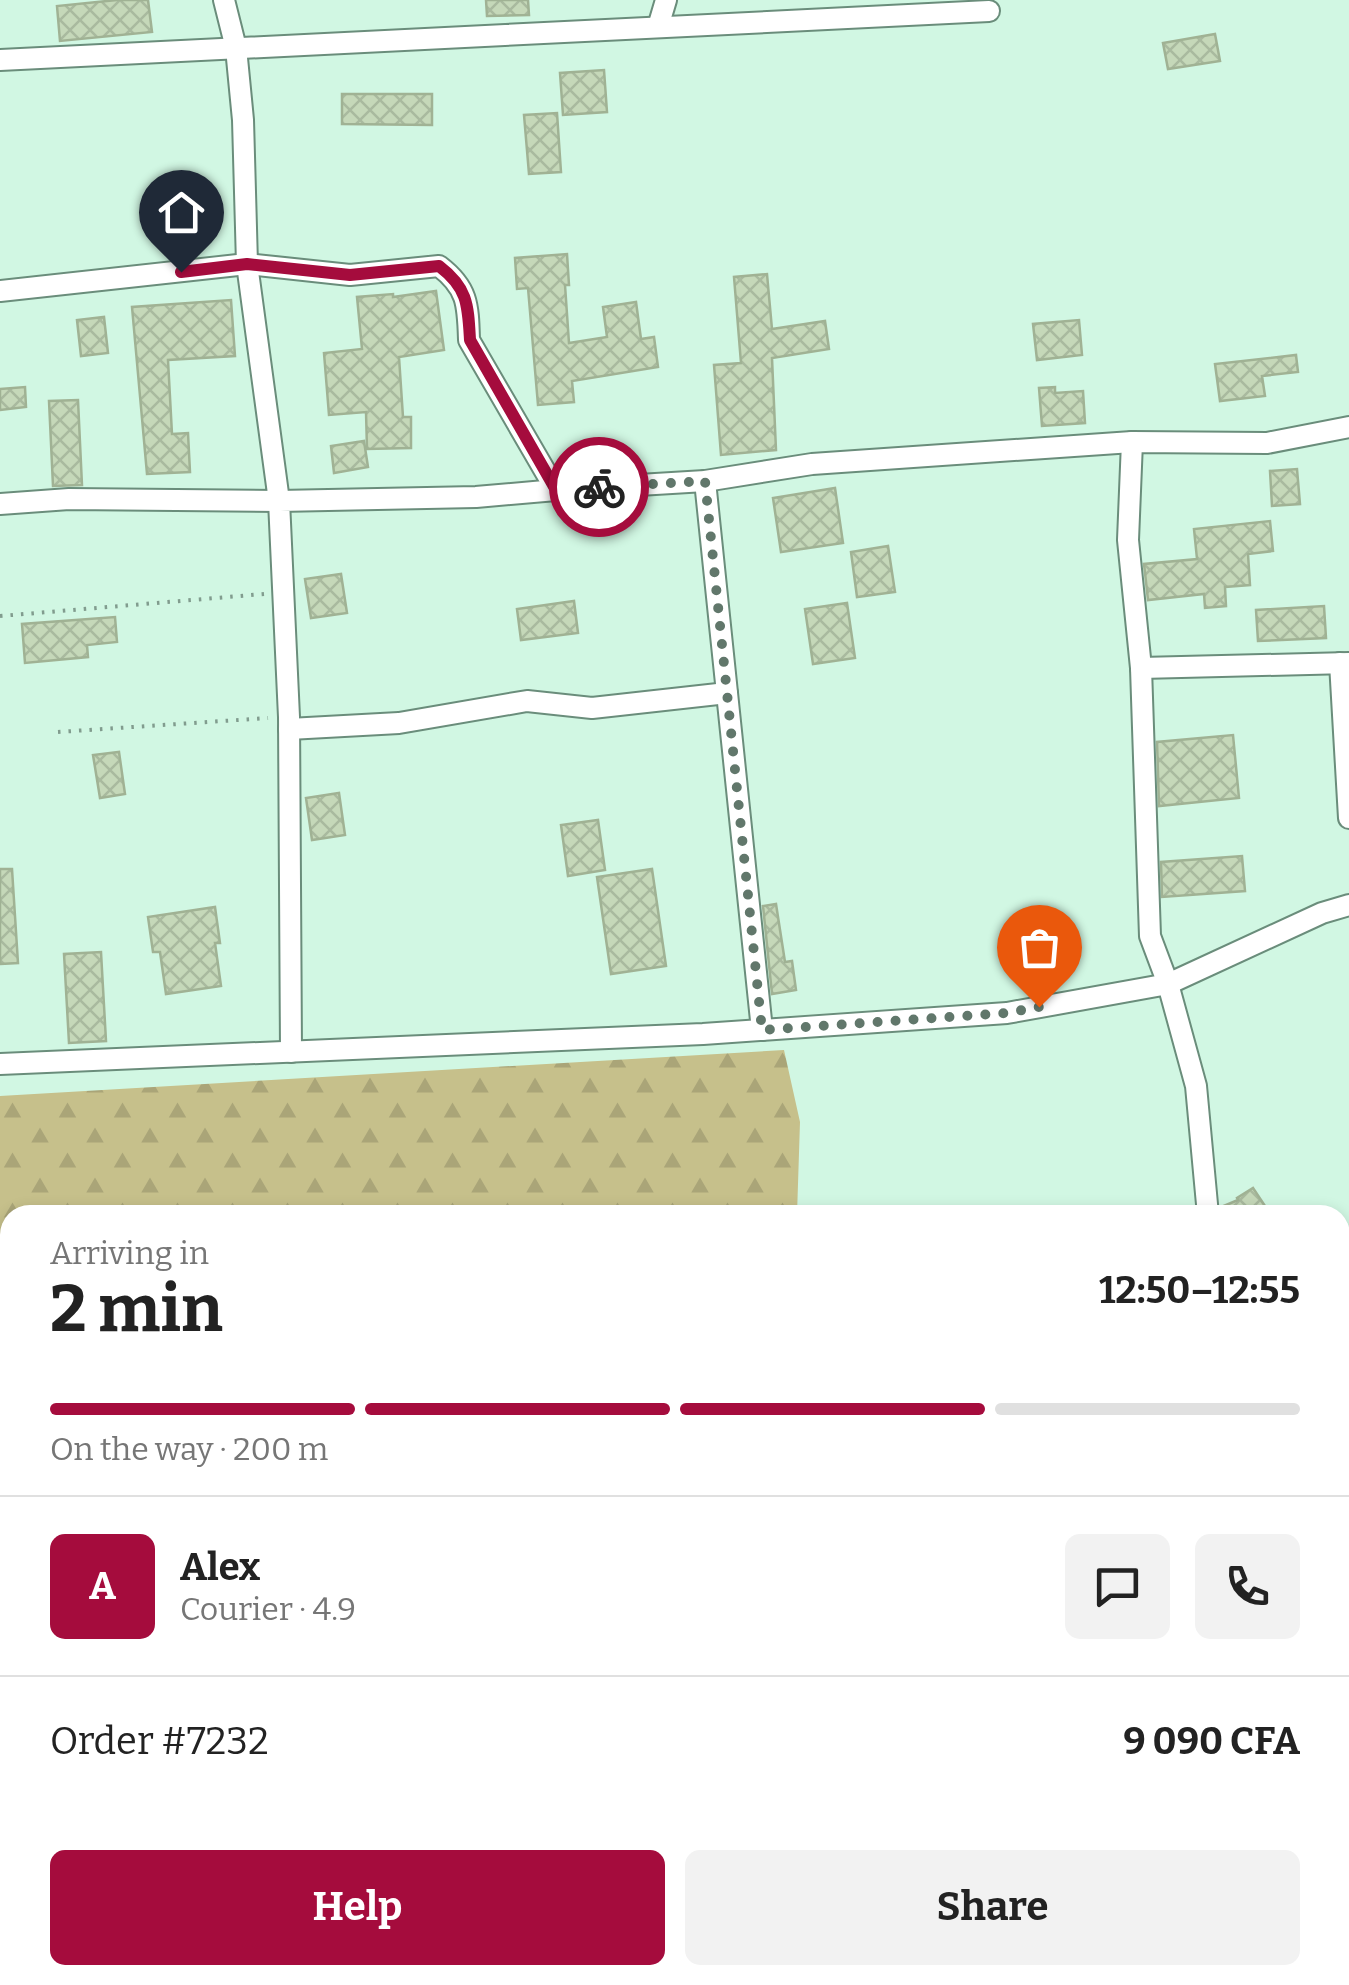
<!DOCTYPE html>
<html lang="en">
<head>
<meta charset="utf-8">
<style>
  body { margin:0; font-family:Bitter,serif; background:#f2f2f2; color:#222; height:100vh; display:flex; flex-direction:column; font-size:38px; white-space:nowrap }
  * { box-sizing:border-box; margin:0 }
  p { font-size:32px; color:#767676 }
  .icon { flex:none; width:55px; height:55px; fill:none; stroke:currentColor; stroke-width:2; stroke-linecap:round; stroke-linejoin:round }
  .map { position:relative; flex:1; overflow:hidden }
  .drawer { position:absolute; left:0px; top:1205px; width:1350px; height:780px; display:flex; flex-direction:column; background:#fff; border-radius:30px 30px 0 0; box-shadow:0 5px 15px #0003 }
  .drawer>* { flex:none }
  .pin { position:absolute; display:grid; place-items:center; width:85px; height:85px; color:#fff; margin:-102px -42px; border-radius:50% 50% 50% 0; rotate:-45deg; box-shadow:0 0 10px #0007 }
  .pin .icon { rotate:45deg }
  .courier { position:absolute; display:grid; place-items:center; width:100px; height:100px; margin:-50px; border:8px solid #a50c3d; border-radius:50%; background:#fff; color:#222; box-shadow:0 2px 12px #0007 }
  .head em { font-style:normal; font-weight:700 }
  .head div { display:flex; flex-direction:column-reverse }
  .head { display:flex; align-items:center; justify-content:space-between; height:170px; padding:0 50px }
  h1 { font-size:65px; font-weight:700; line-height:75px }
  .bar { display:grid; grid-template-columns:repeat(4,1fr); gap:15px 10px; align-content:center; height:120px; padding:0 50px }
  .bar i { height:12px; border-radius:8px; background:#e0e0e0 }
  .bar .active { background:#a50c3d }
  .bar p { grid-column:span 4 }
  .line { display:flex; align-items:center; gap:25px; padding:0 50px; border-top:2px solid #e0e0e0 }
  .line div { flex:1 }
  .round { display:grid; place-items:center; flex:none; width:105px; height:105px; border-radius:15px; background:#f2f2f2 }
  .button { display:flex; gap:20px; margin-top:auto; padding:20px 50px }
  .button a { flex:1; height:115px; border-radius:15px; background:#a50c3d; color:#fff; font-size:40px; font-weight:700; line-height:115px; text-align:center }
  .button a+a { background:#f2f2f2; color:#222 }
  .map>svg:first-child { display:block }
</style>
</head>
<body>
<div class="map">
<svg width="1349" height="1985" viewBox="0 0 1349 1985">
  <defs>
    <pattern id="forest-firs" width="22" height="20" patternUnits="userSpaceOnUse" patternTransform="scale(2.5)"><rect width="22" height="20" fill="#c6c08b"/><path d="M5 1l3.5 6h-7zM16 11l3.5 6h-7z" fill="#aaa578"/></pattern>
    <pattern id="building-cross-hatch" width="8" height="8" patternUnits="userSpaceOnUse" patternTransform="scale(2.5)"><rect width="8" height="8" fill="#c5d8b9"/><path d="M0 0l8 8M0 8l8-8" fill="none" stroke="#a9ba9f"/></pattern>
  </defs>
  <rect width="100%" height="100%" fill="#d1f7e3"/>
  <path fill="url(#forest-firs)" d="M784,1050L800,1122L797,1215H10V1975H925L922,1985H0V1096Z"/>
  <g fill="url(#building-cross-hatch)" stroke="#a0b294" stroke-width="2.5">
    <path d="M117,0H148L152,32L60,41L57,6Z"/>
    <path d="M486,0H528L529,15L487,16Z"/>
    <path d="M1215,34L1220,61L1168,69L1163,43Z"/>
    <path d="M604,70L607,112L563,115L560,73Z"/>
    <path d="M342,94H432V125L342,124Z"/>
    <path d="M557,113L561,172L529,174L524,115Z"/>
    <path d="M567,254L569,285H565L569,343L607,337L603,307L636,302L641,339L654,337L658,367L572,381L574,402L538,405L528,288L517,289L515,258Z"/>
    <path d="M767,274L772,329L825,321L829,349L772,358L776,450L721,455L714,365L741,363L734,277Z"/>
    <path d="M436,291L444,350L399,357L403,417H411V448L367,449L366,412L329,415L324,353L362,349L357,297L393,294V297Z"/>
    <path d="M231,300L235,356L168,360L172,434L188,433L190,472L147,474L132,307Z"/>
    <path d="M104,317L108,353L81,356L77,320Z"/>
    <path d="M1079,320L1082,355L1037,360L1033,324Z"/>
    <path d="M1296,355L1298,372L1262,376L1265,396L1220,401L1215,364Z"/>
    <path d="M25,387L26,407L0,410V389Z"/>
    <path d="M1055,387V393L1083,391L1085,423L1042,426L1039,388Z"/>
    <path d="M78,400L82,485L53,486L49,401Z"/>
    <path d="M364,441L368,467L334,473L331,446Z"/>
    <path d="M1297,469L1300,504L1272,506L1270,471Z"/>
    <path d="M835,488L843,543L781,552L773,498Z"/>
    <path d="M1270,521L1273,551L1248,554L1250,585L1225,587L1226,606L1205,608L1204,594L1148,600L1144,564L1197,559L1194,529Z"/>
    <path d="M888,546L895,592L857,597L851,552Z"/>
    <path d="M341,574L347,613L311,618L305,579Z"/>
    <path d="M574,601L578,633L521,640L517,609Z"/>
    <path d="M847,603L855,658L813,664L805,609Z"/>
    <path d="M1324,606L1326,638L1258,641L1256,610Z"/>
    <path d="M115,617L117,642L87,645L88,657L25,663L22,624Z"/>
    <path d="M1233,735L1239,798L1159,806L1157,742Z"/>
    <path d="M119,752L125,794L100,798L93,755Z"/>
    <path d="M339,793L345,835L312,840L306,798Z"/>
    <path d="M598,820L605,870L568,876L561,825Z"/>
    <path d="M1242,856L1245,891L1162,897L1161,862Z"/>
    <path d="M0,869H12L18,963L0,964Z"/>
    <path d="M652,869L666,966L611,974L597,877Z"/>
    <path d="M776,904L785,962L792,961L796,990L772,994L763,906Z"/>
    <path d="M215,907L220,943H215L221,986L166,994L160,952H153L148,917Z"/>
    <path d="M101,952L106,1041L69,1043L64,954Z"/>
    <path d="M1253,1188L1271,1215H1222L1221,1207L1238,1200L1237,1198Z"/>
  </g>
  <g fill="none" stroke-linecap="round" stroke-linejoin="round">
    <defs>
      <g id="minor">
        <path d="M658,27L666,0"/>
        <path d="M0,60L989,11"/>
        <path d="M0,291L247,264L350,275L439,266C468,288 468,305 469,340L556,490L705,481L812,464L1132,442L1267,443L1349,427"/>
        <path d="M1132,442L1128,540L1141,668L1150,936L1168,984L1196,1086L1208,1215"/>
        <path d="M705,481L762,1030"/>
        <path d="M0,504L69,499L279,501L247,264L243,120L236,48L224,0"/>
        <path d="M1340,663L1349,818"/>
        <path d="M1141,668L1349,663"/>
        <path d="M289,729L399,723L527,701L592,708L727,693"/>
        <path d="M291,1052L289,717L279,501L476,497L556,490"/>
        <path d="M0,1064L703,1034L1007,1013L1168,984L1322,913L1349,905"/>
        <path d="M1307,1985L1309,1975"/>
      </g>
    </defs>
    <use href="#minor" stroke="#6a8d7b" stroke-width="24"/>
    <g stroke="#819c8e" stroke-width="4" stroke-dasharray="2.5 8" stroke-linecap="butt">
      <path d="M0,616L264,594"/>
      <path d="M58,732L268,718"/>
    </g>
    <use href="#minor" stroke="#fff" stroke-width="20"/>
  </g>
  <g fill="none" stroke-linecap="round" stroke-linejoin="round">
    <path stroke="#61776b" stroke-width="10" stroke-dasharray="0 18" d="M599,487L705,481L762,1030L1007,1013L1039,1007"/>
    <path stroke="#a50c3d" stroke-width="12" d="M181,272L247,264L350,275L439,266C468,288 468,305 470,340L556,490L599,487"/>
  </g>
</svg>
<div class="pin" style="left:1039px;top:1007px;background:#ea580c"><svg class="icon" aria-label="bag" viewBox="0 0 24 24"><path d="M5 8h14l-1 12H6zM9 8a3 3 0 0 1 6 0"/></svg></div>
<div class="pin" style="left:181px;top:272px;background:#1f2937"><svg class="icon" aria-label="home" viewBox="0 0 24 24"><path d="M3 11l9-7 9 7M6 9v11h12V9"/></svg></div>
<div class="courier" style="left:599px;top:487px"><svg class="icon" aria-label="bike" viewBox="0 0 24 24"><circle cx="6" cy="16" r="4"/><circle cx="18" cy="16" r="4"/><path d="M6 16l4-8h5l3 8M10 8l3 8H6M13 5h3"/></svg></div>
<section class="drawer">
<div class="head"><div><h1>2 min</h1><p>Arriving in</p></div><em>12:50–12:55</em></div>
<div class="bar"><i class="active"></i><i class="active"></i><i class="active"></i><i></i><p>On the way · 200 m</p></div>
<div class="line" style="height:180px"><b class="round" style="background:#a50c3d;color:#fff">A</b><div><b>Alex</b><p>Courier · 4.9</p></div><a class="round"><svg class="icon" aria-label="chat" viewBox="0 0 24 24"><path d="M4 5h16v11H9l-5 4z"/></svg></a><a class="round"><svg class="icon" aria-label="phone" viewBox="0 0 24 24"><path d="M5 4h4l2 5-3 2q2 4 5 5l2-3 5 2v4C11 20 4 13 5 4z"/></svg></a></div>
<div class="line" style="height:130px"><div>Order #7232</div><b>9 090 CFA</b></div>
<div class="button"><a>Help</a><a>Share</a></div>
</section>
</div>
</body>
</html>
